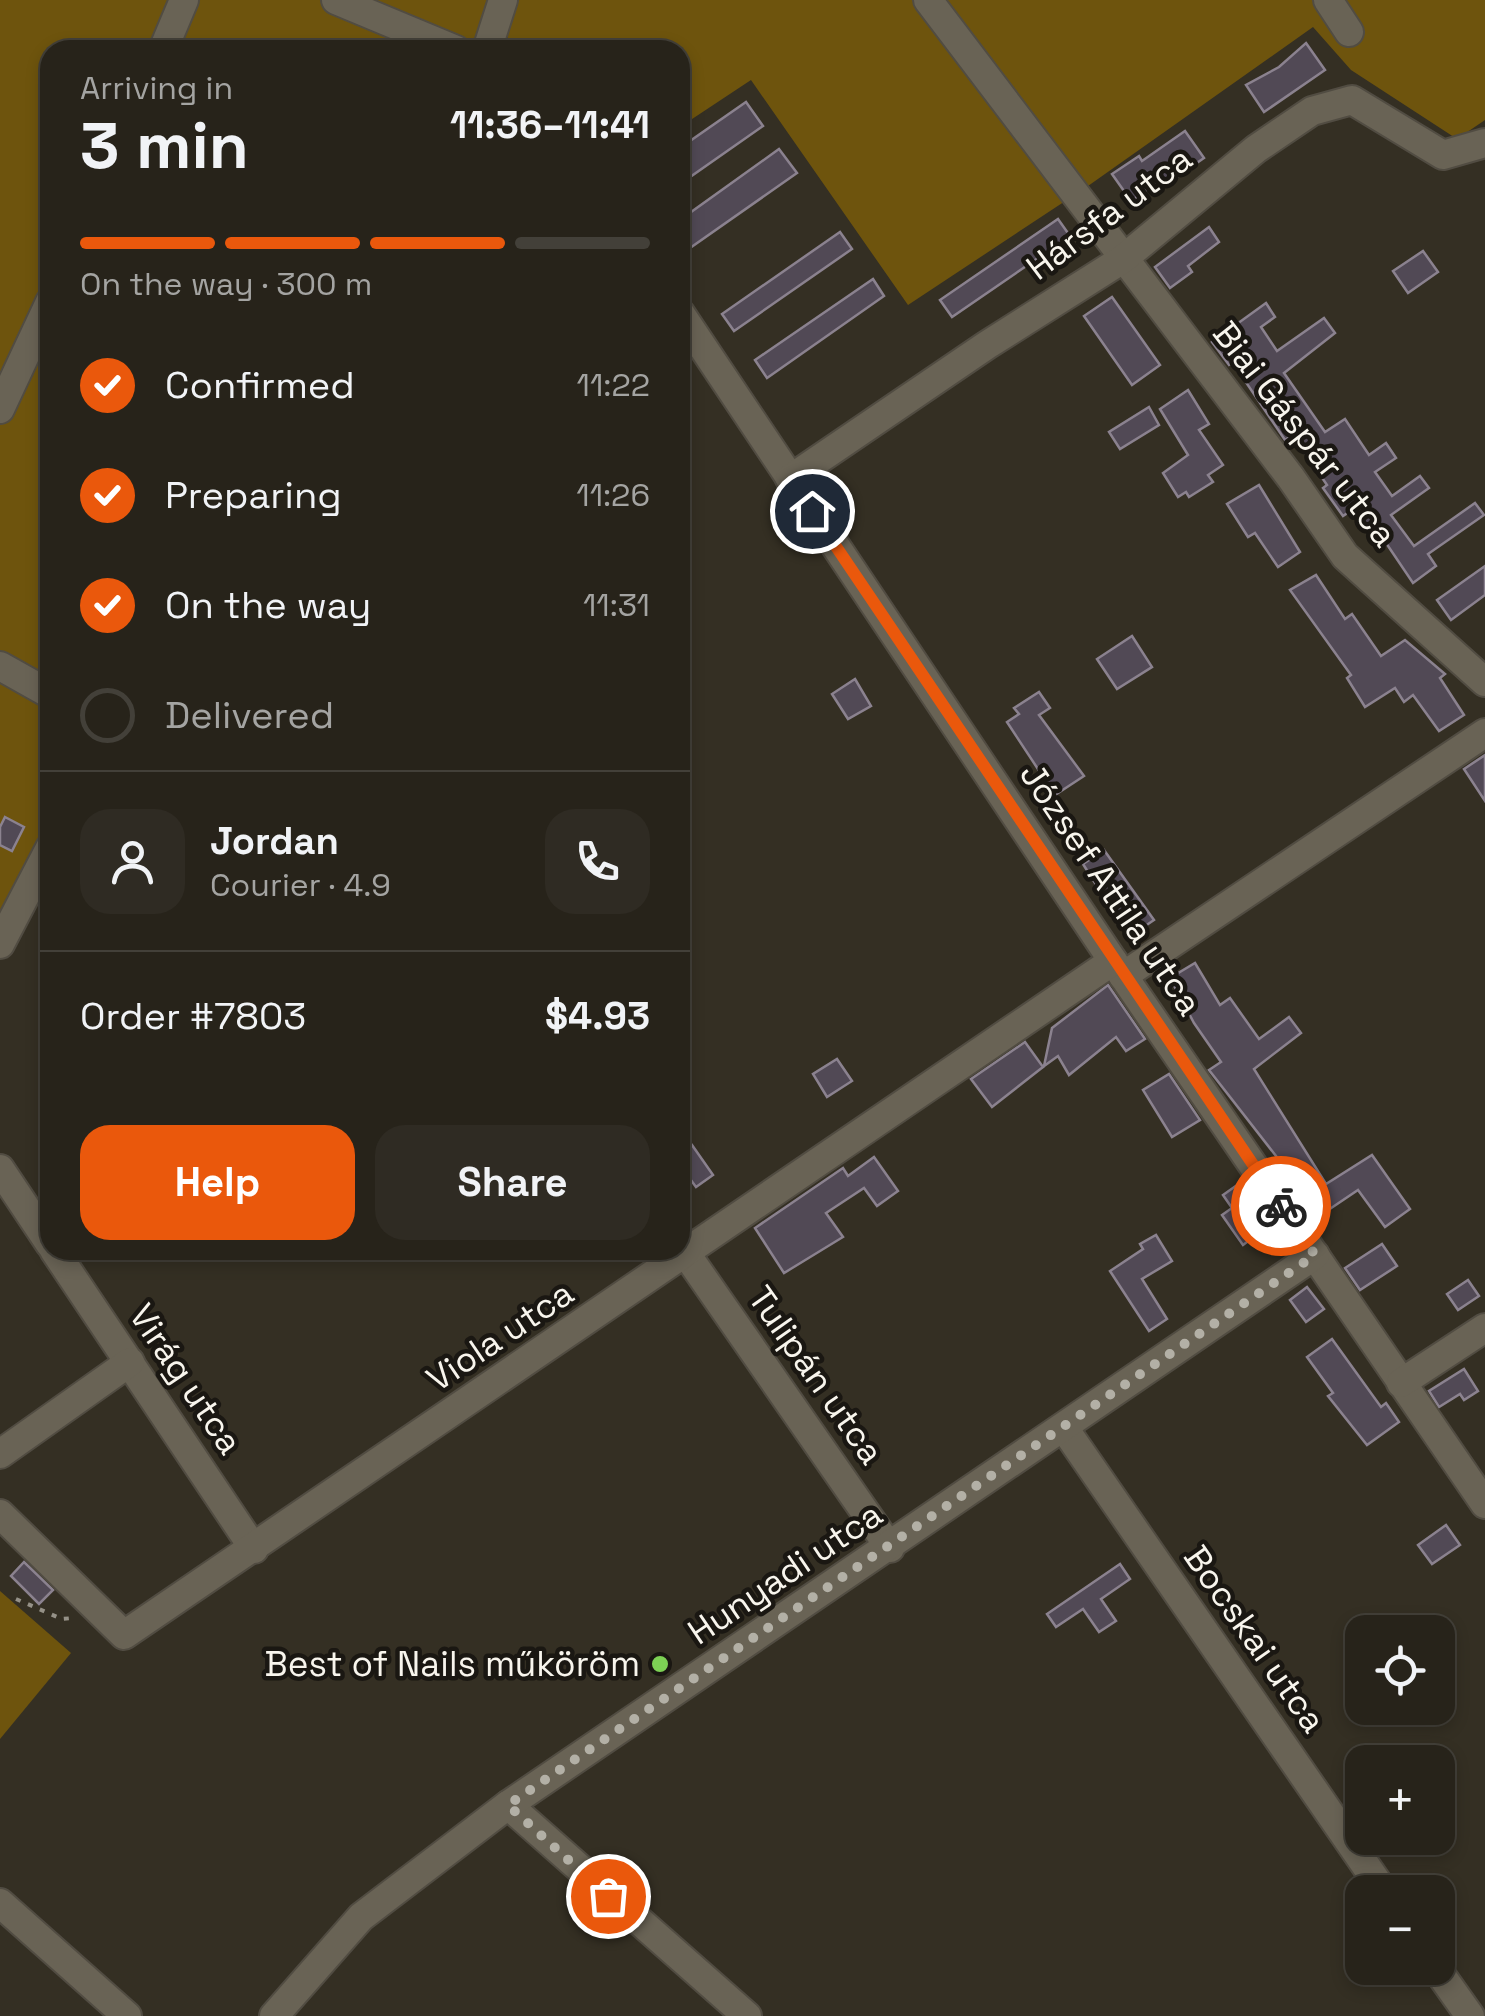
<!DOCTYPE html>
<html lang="en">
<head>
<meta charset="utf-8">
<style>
  body { margin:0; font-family:"Space Grotesk",sans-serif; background:#2f2b23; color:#f1f3f6; height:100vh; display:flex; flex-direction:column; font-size:38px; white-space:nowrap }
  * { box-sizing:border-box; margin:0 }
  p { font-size:32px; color:#a4a4a2 }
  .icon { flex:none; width:55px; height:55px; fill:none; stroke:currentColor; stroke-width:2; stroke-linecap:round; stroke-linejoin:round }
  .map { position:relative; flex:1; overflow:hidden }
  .panel { position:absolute; left:40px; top:40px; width:650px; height:1220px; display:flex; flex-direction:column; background:#27231a; border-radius:30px; box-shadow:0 5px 15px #0003,0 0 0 2px #434039 }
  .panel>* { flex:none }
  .fabs { position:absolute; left:1345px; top:1615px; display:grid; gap:20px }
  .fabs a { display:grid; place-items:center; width:110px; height:110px; border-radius:20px; background:#27231a; box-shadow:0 5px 15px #0003,0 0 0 2px #434039; font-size:50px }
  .pin { position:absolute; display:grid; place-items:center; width:85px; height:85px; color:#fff; margin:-42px; border:5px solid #fff; border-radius:50%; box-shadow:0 2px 10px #0007 }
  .courier { position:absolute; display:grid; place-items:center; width:100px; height:100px; margin:-50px; border:8px solid #ea580c; border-radius:50%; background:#fff; color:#222; box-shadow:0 2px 12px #0007 }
  .headline em { font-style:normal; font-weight:700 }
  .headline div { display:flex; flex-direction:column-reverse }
  .headline { display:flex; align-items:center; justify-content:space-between; height:170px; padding:0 40px }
  h1 { font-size:65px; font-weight:700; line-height:75px }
  .bar { display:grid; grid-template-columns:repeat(4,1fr); gap:15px 10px; align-content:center; height:120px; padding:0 40px }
  .bar i { height:12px; border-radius:8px; background:#434039 }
  .bar .on { background:#ea580c }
  .bar p { grid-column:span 4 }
  .line { display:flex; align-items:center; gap:25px; padding:0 40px; border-top:2px solid #434039 }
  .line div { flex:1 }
  .round { display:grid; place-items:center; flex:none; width:105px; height:105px; border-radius:30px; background:#2f2b23 }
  ol { padding:0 40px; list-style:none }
  li { display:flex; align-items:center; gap:30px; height:110px }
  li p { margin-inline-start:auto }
  li .icon { padding:10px; border-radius:50%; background:#ea580c; color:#fff; stroke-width:4 }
  li:last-child { color:#a4a4a2 }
  li i { width:55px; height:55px; border:5px solid #434039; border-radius:50% }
  .primary-button { display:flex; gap:20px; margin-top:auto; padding:20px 40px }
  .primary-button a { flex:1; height:115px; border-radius:30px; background:#ea580c; color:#fff; font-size:40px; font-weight:700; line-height:115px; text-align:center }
  .primary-button a+a { background:#2f2b23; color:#f1f3f6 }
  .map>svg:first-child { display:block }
</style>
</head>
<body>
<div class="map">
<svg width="1485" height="2016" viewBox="0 0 1485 2016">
  <rect width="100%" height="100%" fill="#342f23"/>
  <g fill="#6e540d">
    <path d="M0,0H1485V120L1457,139L1351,70L1313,27L1088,186L908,305L751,80L680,127V50H517L494,19L477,50H50V832L0,928Z"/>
    <path d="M0,1591L71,1653L0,1739Z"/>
  </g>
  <g fill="#514955" stroke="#8b828f" stroke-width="2.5">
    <path d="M1306,43L1325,70L1264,112L1246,85L1279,67Z"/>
    <path d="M746,102L763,126L680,184V148Z"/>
    <path d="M1185,131L1204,158L1161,188L1157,183L1131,201L1112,174L1139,156L1142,161Z"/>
    <path d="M779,149L797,173L680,255V220Z"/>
    <path d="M1058,219L1070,236L952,317L940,300Z"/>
    <path d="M1209,227L1219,242L1188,266L1192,272L1170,288L1155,267Z"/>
    <path d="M840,232L852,249L734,331L722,314Z"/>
    <path d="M1423,251L1438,272L1408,293L1393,271Z"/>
    <path d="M873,279L884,296L767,378L755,360Z"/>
    <path d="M1112,297L1160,365L1132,385L1084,316Z"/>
    <path d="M1266,303L1275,317L1261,327L1277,351L1324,318L1335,333L1284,373L1325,432L1345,419L1369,455L1386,443L1396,458L1375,472L1392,496L1420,476L1429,488L1391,515L1414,546L1475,503L1484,515L1428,554L1436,566L1413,583L1384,540L1377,544L1352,510L1343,516L1323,488L1327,485L1293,435L1285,440L1233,363L1229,365L1212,342Z"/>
    <path d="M1188,390L1209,424L1199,430L1223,465L1208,475L1213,482L1189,497L1186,492L1178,497L1163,473L1188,455L1160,409Z"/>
    <path d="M1149,407L1159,425L1120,449L1109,432Z"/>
    <path d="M1259,485L1300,552L1278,567L1255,533L1248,537L1227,504Z"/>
    <path d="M1485,566V595L1451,620L1437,600Z"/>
    <path d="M1316,575L1345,619L1352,614L1381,656L1405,640L1445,674L1440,678L1464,715L1439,731L1413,695L1404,702L1395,688L1365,707L1347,678L1351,675L1290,590Z"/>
    <path d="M1132,636L1152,667L1117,689L1097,659Z"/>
    <path d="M855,679L871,706L848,719L832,694Z"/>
    <path d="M1039,692L1050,708L1039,715L1084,776L1055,795L1007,722L1019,714L1014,708Z"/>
    <path d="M1485,755V801L1464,769Z"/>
    <path d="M5,817L24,827L12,851L0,845V827Z"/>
    <path d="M1104,850L1154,920L1129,937L1083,864Z"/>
    <path d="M1195,963L1220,1005L1230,998L1259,1039L1289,1017L1301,1033L1254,1069L1326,1184L1372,1155L1410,1209L1385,1227L1358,1190L1312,1221L1276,1156L1209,1070L1221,1062L1194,1023L1170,978Z"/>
    <path d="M1108,985L1145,1039L1126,1051L1116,1037L1069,1075L1058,1056L1044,1066L1052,1028Z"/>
    <path d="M1025,1042L1043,1067L992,1107L971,1079Z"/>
    <path d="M837,1059L852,1081L827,1097L813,1074Z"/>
    <path d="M1169,1074L1200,1120L1172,1137L1143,1090Z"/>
    <path d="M692,1145L713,1175L696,1187L688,1176L680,1182V1153Z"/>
    <path d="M874,1157L898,1191L877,1206L864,1188L826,1213L843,1237L784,1273L755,1228L843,1168L848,1176Z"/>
    <path d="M1240,1183L1270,1225L1243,1245L1222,1215L1232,1208L1223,1195Z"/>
    <path d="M1156,1235L1172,1261L1142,1279L1167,1319L1149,1331L1110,1271L1143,1249L1140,1244Z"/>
    <path d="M1382,1244L1397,1266L1360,1290L1345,1268Z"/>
    <path d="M1468,1280L1479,1296L1458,1310L1447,1294Z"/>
    <path d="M1307,1287L1324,1309L1306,1322L1290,1300Z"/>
    <path d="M1332,1339L1381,1407L1386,1403L1399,1422L1367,1445L1328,1396L1333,1393L1307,1357Z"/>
    <path d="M1464,1369L1478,1391L1464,1400L1460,1394L1439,1407L1429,1391Z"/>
    <path d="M1446,1525L1460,1545L1432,1564L1418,1545Z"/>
    <path d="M24,1562L53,1590L39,1604L11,1576Z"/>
    <path d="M1120,1564L1130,1579L1101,1599L1116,1621L1099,1632L1083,1609L1056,1627L1047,1614Z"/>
  </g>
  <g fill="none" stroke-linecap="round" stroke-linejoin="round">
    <defs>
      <g id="minor">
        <path d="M336,0L456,50"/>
        <path d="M928,0L1291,478L1345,556L1485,682"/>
        <path d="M1328,0L1349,32"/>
        <path d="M163,50L184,0"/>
        <path d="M487,50L503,0"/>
        <path d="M680,313L1113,961L1485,1504"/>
        <path d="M0,409L50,302"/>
        <path d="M790,479L987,345L1123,259L1256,149L1312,111L1352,100L1443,155L1485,143"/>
        <path d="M0,666L50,694"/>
        <path d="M0,944L50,848"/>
        <path d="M1123,976L1485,733"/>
        <path d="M0,1169L50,1244"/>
        <path d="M680,1245L890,1548"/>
        <path d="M54,1250L254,1549"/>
        <path d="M1401,1383L1485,1328"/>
        <path d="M1064,1428L1384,1892"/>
        <path d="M0,1454L130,1362"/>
        <path d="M0,1514L124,1635L1113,961"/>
        <path d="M508,1805L747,2016"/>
        <path d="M0,1903L127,2016"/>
        <path d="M1436,1968L1470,2016"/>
        <path d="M274,2016L361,1917L508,1805L1315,1255"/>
      </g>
    </defs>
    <use href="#minor" stroke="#514c42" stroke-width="32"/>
    <path stroke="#959187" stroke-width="4" stroke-dasharray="5 8" stroke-linecap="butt" d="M16,1599L62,1619L73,1618"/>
    <use href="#minor" stroke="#696355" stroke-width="28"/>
  </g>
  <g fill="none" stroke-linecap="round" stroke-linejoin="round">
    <path stroke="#b3b0a6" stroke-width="10" stroke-dasharray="0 18" d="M608,1896L508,1805L1315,1255L1281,1206"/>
    <path stroke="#ea580c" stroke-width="12" d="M812,511L1281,1206"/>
  </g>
  <circle fill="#7dd154" stroke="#1a1712" stroke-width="4" cx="660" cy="1664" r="10"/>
  <g text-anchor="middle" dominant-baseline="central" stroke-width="9" stroke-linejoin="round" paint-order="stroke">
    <g font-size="35" fill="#f8f5ed" stroke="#1a1712">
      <text transform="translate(1109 213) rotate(-37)">Hársfa utca</text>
      <text transform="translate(1305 434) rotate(52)">Biai Gáspár utca</text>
      <text transform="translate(1111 889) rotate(56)">József Attila utca</text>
      <text transform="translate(500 1336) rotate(-34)">Viola utca</text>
      <text transform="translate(816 1375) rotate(55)">Tulipán utca</text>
      <text transform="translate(186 1379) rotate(56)">Virág utca</text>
      <text transform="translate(785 1573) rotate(-34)">Hunyadi utca</text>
      <text transform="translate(1255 1639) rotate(55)">Bocskai utca</text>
    </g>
    <g font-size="35" fill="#f8f5ed" stroke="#1a1712" text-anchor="end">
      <text x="640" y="1664">Best of Nails műköröm</text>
    </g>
  </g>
</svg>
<div class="fabs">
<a><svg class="icon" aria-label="locate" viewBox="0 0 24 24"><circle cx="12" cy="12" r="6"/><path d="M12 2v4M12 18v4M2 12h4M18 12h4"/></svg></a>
<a>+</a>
<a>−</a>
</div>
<div class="pin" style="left:608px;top:1896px;background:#ea580c"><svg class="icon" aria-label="bag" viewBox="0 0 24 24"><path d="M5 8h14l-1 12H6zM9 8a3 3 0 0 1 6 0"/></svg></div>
<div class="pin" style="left:812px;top:511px;background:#1f2937"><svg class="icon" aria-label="home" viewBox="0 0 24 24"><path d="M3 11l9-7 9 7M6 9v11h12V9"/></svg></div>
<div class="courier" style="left:1281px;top:1206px"><svg class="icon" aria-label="bike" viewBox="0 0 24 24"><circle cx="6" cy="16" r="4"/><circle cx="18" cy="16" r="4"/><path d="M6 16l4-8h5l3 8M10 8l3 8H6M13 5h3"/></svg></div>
<section class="panel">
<div class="headline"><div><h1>3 min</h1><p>Arriving in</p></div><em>11:36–11:41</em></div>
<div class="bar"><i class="on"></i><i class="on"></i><i class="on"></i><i></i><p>On the way · 300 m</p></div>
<ol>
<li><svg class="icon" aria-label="check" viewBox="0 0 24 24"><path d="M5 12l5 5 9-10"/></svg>Confirmed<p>11:22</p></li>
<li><svg class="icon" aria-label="check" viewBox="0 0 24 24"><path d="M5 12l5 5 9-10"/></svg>Preparing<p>11:26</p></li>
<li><svg class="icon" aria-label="check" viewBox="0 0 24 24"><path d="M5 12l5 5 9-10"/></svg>On the way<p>11:31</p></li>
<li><i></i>Delivered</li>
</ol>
<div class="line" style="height:180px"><a class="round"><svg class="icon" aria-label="person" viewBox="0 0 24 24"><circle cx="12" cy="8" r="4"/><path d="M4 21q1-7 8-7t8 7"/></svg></a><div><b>Jordan</b><p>Courier · 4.9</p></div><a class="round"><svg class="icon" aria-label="phone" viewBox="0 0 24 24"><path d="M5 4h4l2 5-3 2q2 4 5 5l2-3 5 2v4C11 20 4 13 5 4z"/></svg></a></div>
<div class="line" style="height:130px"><div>Order #7803</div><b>$4.93</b></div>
<div class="primary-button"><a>Help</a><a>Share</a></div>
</section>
</div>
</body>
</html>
